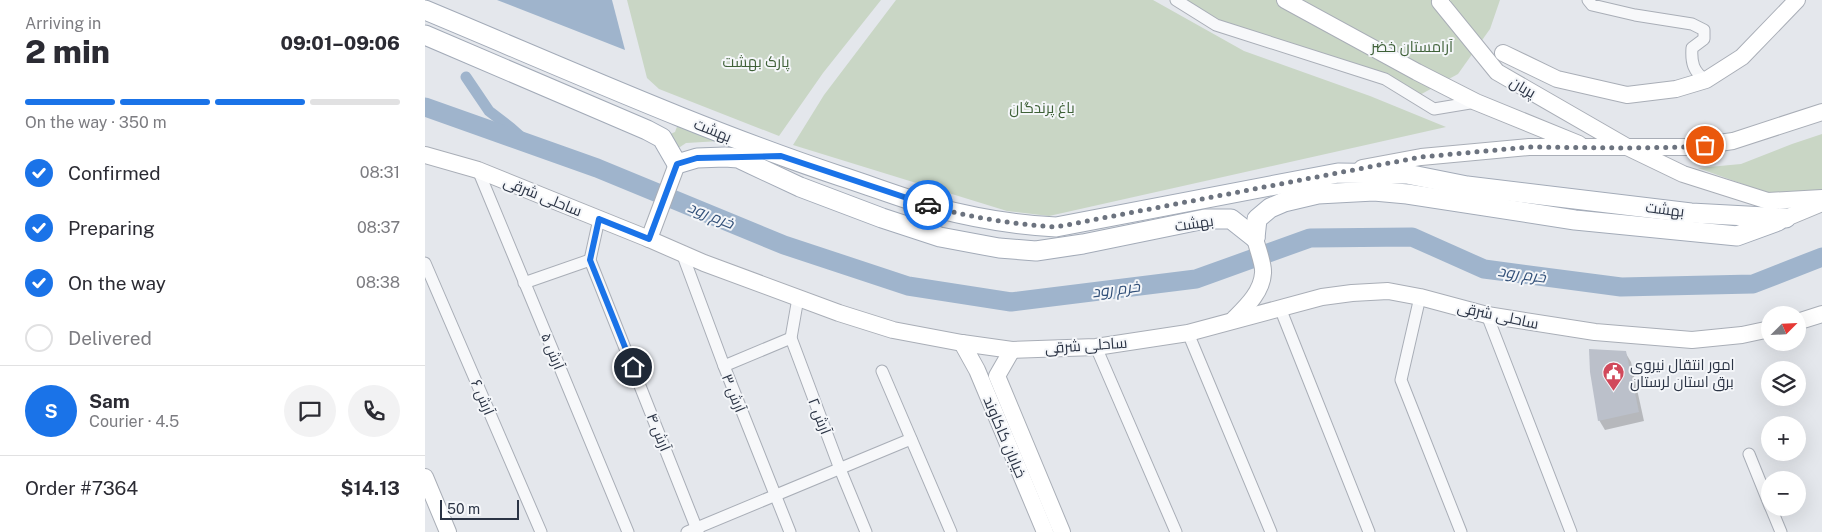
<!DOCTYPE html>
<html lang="en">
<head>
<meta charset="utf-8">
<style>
  body { margin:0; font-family:"Public Sans",Cairo,sans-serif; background:#f2f2f3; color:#2b2b33; height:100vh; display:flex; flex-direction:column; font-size:19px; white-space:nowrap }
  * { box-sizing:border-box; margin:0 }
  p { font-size:16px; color:#7c7c81 }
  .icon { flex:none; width:28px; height:28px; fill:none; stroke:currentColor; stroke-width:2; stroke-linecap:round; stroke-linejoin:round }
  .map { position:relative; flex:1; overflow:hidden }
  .drawer { display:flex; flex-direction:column; background:#fff; width:425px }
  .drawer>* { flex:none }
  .needle { width:32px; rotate:66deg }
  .fabs { position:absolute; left:1336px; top:306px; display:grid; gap:10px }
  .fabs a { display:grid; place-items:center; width:45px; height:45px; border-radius:50%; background:#fff; box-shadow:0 5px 20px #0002; font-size:25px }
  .scale { position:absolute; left:15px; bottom:12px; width:79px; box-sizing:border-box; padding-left:5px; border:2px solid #2b3445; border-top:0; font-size:14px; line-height:18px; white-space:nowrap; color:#2b3445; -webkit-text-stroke:4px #f4f6f9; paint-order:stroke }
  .pin { position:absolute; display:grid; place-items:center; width:42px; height:42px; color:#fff; margin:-21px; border:2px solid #fff; border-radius:50%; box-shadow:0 1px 5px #0007 }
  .courier { position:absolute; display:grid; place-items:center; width:50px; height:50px; margin:-25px; border:4px solid #1a73e8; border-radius:50%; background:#fff; color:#222; box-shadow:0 1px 6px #0007 }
  .head em { font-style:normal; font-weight:800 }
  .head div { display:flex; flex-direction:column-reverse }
  .head { display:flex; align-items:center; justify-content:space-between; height:85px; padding:0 25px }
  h1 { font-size:32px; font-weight:800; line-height:38px }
  .bar { display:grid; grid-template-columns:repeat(4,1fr); gap:8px 5px; align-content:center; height:60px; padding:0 25px }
  .bar i { height:6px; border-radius:4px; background:#e1e1e2 }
  .bar .current { background:#1a73e8 }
  .bar p { grid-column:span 4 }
  .line { display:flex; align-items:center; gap:12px; padding:0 25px; border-top:1px solid #e1e1e2 }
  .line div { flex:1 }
  .round { display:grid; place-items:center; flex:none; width:52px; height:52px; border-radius:26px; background:#f2f2f3 }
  ol { padding:0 25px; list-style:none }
  li { display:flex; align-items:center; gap:15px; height:55px }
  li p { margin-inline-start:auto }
  li .icon { padding:5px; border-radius:50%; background:#1a73e8; color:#fff; stroke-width:4 }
  li:last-child { color:#7c7c81 }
  li i { width:28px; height:28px; border:2px solid #e1e1e2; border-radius:50% }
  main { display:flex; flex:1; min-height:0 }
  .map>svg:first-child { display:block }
</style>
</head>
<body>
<main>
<section class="drawer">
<div class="head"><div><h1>2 min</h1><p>Arriving in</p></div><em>09:01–09:06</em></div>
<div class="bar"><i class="current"></i><i class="current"></i><i class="current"></i><i></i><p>On the way · 350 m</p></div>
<ol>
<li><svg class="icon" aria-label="check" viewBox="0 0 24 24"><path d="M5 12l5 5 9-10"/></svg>Confirmed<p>08:31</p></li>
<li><svg class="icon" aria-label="check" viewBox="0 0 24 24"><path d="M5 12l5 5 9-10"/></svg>Preparing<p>08:37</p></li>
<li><svg class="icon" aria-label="check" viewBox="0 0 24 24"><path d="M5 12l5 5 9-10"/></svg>On the way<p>08:38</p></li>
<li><i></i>Delivered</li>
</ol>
<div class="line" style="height:90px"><b class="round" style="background:#1a73e8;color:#fff">S</b><div><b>Sam</b><p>Courier · 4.5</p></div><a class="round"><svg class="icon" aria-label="chat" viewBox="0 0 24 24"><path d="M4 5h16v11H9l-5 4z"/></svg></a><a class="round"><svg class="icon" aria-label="phone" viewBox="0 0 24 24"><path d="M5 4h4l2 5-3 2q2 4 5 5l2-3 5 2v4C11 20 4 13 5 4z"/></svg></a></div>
<div class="line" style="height:65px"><div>Order #7364</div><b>$14.13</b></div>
</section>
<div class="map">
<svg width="1397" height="532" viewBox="0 0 1397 532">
  <rect width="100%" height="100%" fill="#e4e7ec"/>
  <g fill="#c9d6c5">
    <path d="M202,0H456L398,73L354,136L234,89L222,78Z"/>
    <path d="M471,0H728L819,51L945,96L1021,127L624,216L582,211L368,145L399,95Z"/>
    <path d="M755,0H1075L1065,29L1033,74L991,97L777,15Z"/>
    <path d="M253,124L295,141L261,143L249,151L243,135L250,132Z"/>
    <path d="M1397,134V193L1340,192L1273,168L1316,164L1367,144Z"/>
  </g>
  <path fill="#9fb4cc" d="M72,0H187L200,50Z"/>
  <path fill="#0003" d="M1200,352L1206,362L1219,421L1180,430L1174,420Z"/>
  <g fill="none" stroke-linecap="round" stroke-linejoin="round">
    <path stroke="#9fb4cc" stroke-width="11" d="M41,77L64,111L86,128L104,144"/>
    <path stroke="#9fb4cc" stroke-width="19" d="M0,107L172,168L359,245L483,286L586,302L771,279L885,238L987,237L1059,269L1196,287L1328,284L1397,257"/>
  </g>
  <path fill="#bbc0ca" d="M1164,349L1201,351L1214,412L1173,421L1165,372Z"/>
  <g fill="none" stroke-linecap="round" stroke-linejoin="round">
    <defs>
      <g id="street">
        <path d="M751,0L791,25L960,79L1009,109L1051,102"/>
        <path d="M1163,0L1167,5L1210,15L1267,24L1279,30V39L1267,48C1266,62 1268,72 1281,80"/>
        <path d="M53,170L203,532"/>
        <path d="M174,219L165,260L273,532"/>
        <path d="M257,253L299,366L365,532"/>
        <path d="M0,263L116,532"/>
        <path d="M99,283L165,260"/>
        <path d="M995,297L976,380L1036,532"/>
        <path d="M373,298L366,338L415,469L441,532"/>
        <path d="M855,308L944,532"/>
        <path d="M1062,315L1146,532"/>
        <path d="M763,333L846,532"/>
        <path d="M671,347L751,532"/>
        <path d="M299,366L366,338"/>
        <path d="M457,371L526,532"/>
        <path d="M1324,454L1345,506"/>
        <path d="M1346,508L1356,532"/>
        <path d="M262,532L486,439"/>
      </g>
      <g id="secondary">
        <path d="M860,0L992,72L1051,102L1154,144"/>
        <path d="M1016,0L1015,2L1072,72L1204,148L1258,174L1343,201L1397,198"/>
        <path d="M1078,53L1132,79L1202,95L1251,89L1281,80L1317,57L1372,0"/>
        <path d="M0,155L53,170L224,239L279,263L414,313L468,330L537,343L587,350L671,347L763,333L897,297L927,293L963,291L995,297L1062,315L1170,332L1267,340L1317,335L1345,329"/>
        <path d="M937,168L996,157L1104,147H1266L1308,141L1397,112"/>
        <path d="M1361,218L1397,203"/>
        <path d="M224,239L252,164"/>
        <path d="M809,319C821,307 837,292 838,273C839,264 832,248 830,238"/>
        <path d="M1372,322L1397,314"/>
        <path d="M537,343L552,370L620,532"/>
        <path d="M587,350L572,376L637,532"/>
        <path d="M0,477L23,532"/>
      </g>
      <g id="primary">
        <path d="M0,10C137,67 274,129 415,176C446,186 477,198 508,207C549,218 590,225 631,227L913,173L982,174L1042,186L1266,213L1361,218"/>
        <path d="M0,35L222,130L237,138L252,164L272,158L300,157L313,158L375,187L457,218L515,237L574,248L611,251L658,244L780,219H806L830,238"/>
        <path d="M830,238L832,219L845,208L859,202L893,194L949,191L982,194L1150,220L1312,236L1353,221"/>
      </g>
    </defs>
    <use href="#street" stroke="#a9aeb7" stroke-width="13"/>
    <use href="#secondary" stroke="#a9aeb7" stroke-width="18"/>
    <use href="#primary" stroke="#a3abb8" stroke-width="21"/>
    <use href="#street" stroke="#f7f8fa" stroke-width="11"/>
    <use href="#secondary" stroke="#fff" stroke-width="16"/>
    <use href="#primary" stroke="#fff" stroke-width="19"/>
  </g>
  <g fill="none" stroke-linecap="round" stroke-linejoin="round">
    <path stroke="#6c737f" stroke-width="5" stroke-dasharray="0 9" d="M503,205C545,218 588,224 631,227L996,157L1104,147L1204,148L1266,147L1280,145"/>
    <path stroke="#1a73e8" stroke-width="6" d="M208,367L165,260L174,219L224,239L252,164L272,158L356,156L503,205"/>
  </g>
  <defs>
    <symbol id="civic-pin" viewBox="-11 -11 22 30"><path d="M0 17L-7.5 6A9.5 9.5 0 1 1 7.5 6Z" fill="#d1495b" stroke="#f4f6f9"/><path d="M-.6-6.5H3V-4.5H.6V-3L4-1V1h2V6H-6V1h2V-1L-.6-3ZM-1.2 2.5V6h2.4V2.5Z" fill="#fff"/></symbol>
  </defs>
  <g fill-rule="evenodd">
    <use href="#civic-pin" x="1176" y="360" width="25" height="34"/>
  </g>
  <g text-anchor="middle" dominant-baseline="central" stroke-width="4" stroke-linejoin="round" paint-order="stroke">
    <g font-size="15" fill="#3f6138" stroke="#f4f6f9">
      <text x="987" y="46">آرامستان خضر</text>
      <text x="331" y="61">پارک بهشت</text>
      <text x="617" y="107">باغ پرندگان</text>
    </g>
    <g font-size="15" fill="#2b3445" stroke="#f4f6f9">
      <text transform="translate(1098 87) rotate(30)">پریان</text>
      <text transform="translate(288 130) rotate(22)">بهشت</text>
      <text transform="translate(118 196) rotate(22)">ساحلی شرقی</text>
      <text transform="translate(1240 209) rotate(7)">بهشت</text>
      <text transform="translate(769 223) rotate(-8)">بهشت</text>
      <text transform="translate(1073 315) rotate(12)">ساحلی شرقی</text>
      <text transform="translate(661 345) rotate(-4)">ساحلی شرقی</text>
      <text transform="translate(128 351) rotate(68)">آرش ۵</text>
      <text transform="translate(309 393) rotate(68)">آرش ۳</text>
      <text transform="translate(58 397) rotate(67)">آرش ۶</text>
      <text transform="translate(395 416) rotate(69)">آرش ۲</text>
      <text transform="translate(234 432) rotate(68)">آرش ۴</text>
      <text transform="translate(580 437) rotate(67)">خیابان کاکاوند</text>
    </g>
    <g font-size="15" fill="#2b3445" stroke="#f4f6f9" text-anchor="start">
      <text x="1205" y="364">امور انتقال نیروی<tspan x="1205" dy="17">برق استان لرستان</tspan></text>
    </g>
    <g font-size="16" font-style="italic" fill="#34527a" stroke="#f4f6f9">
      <text transform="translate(286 215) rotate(22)">خرم رود</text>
      <text transform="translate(1097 274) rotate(8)">خرم رود</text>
      <text transform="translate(691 289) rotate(-7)">خرم رود</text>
    </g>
  </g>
</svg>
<div class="fabs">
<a><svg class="needle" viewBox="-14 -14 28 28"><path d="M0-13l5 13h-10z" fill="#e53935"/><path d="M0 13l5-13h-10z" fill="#7c7c81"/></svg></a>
<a><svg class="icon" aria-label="layers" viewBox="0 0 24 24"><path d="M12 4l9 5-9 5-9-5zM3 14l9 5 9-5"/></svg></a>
<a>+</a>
<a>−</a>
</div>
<div class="scale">50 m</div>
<div class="pin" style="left:1280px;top:145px;background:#ea580c"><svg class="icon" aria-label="bag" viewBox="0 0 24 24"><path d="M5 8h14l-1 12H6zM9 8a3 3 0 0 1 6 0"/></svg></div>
<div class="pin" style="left:208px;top:367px;background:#1f2937"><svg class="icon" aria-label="home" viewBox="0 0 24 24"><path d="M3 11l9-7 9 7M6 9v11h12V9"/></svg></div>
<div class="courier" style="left:503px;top:205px"><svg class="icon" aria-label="car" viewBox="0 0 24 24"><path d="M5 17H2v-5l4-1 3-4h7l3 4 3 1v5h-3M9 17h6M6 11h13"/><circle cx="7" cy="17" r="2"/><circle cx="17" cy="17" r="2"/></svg></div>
</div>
</main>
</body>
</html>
